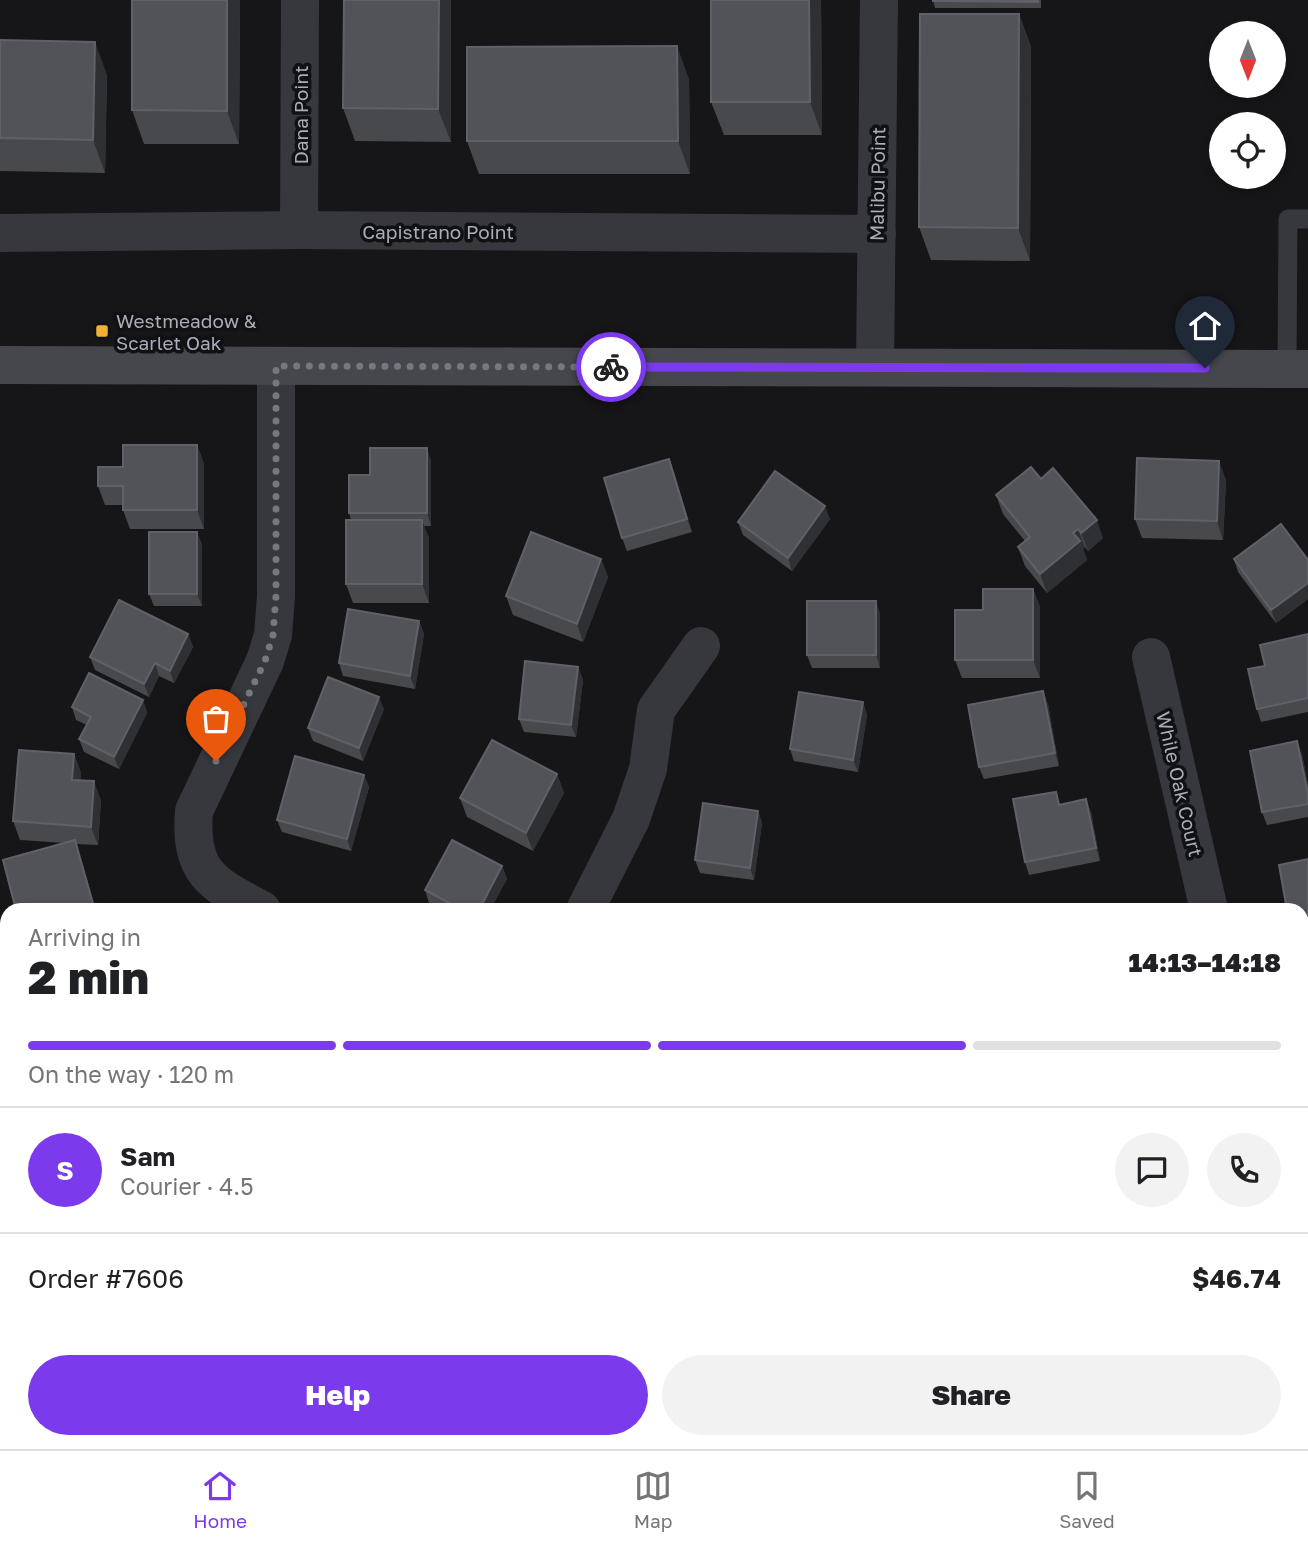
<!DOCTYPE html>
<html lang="en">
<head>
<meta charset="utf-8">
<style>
  body { margin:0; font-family:"Golos Text",sans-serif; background:#f2f2f2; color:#202124; height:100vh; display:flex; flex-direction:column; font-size:26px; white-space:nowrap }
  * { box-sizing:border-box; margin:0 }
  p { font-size:23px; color:#757577 }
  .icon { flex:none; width:38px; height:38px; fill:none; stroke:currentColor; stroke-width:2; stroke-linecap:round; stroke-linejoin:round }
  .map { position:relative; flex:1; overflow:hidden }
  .side { position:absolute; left:0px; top:903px; width:1309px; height:546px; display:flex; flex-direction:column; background:#fff; border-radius:21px 21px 0 0; box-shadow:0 4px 10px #0003 }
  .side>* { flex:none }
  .needle { width:46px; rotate:180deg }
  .controls { position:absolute; left:1209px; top:21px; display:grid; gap:14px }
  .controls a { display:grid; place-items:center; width:77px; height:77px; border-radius:50%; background:#fff; box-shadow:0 4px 10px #0003; font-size:35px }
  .pin { position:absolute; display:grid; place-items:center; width:60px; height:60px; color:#fff; margin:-72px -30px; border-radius:50% 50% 50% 0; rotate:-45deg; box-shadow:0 0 7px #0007 }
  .pin .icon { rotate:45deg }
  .courier { position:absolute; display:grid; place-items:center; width:70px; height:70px; margin:-35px; border:5px solid #7c3aed; border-radius:50%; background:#fff; color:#222; box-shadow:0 2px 9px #0007 }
  .overview em { font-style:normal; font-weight:800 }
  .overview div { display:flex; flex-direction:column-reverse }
  .overview { display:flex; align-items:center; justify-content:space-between; height:119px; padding:0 28px }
  h1 { font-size:46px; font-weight:800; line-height:52px }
  .bar { display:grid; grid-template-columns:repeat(4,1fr); gap:10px 7px; align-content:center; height:84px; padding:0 28px }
  .bar i { height:9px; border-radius:5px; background:#e0e0e0 }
  .bar .active { background:#7c3aed }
  .bar p { grid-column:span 4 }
  .line { display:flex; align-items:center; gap:18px; padding:0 28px; border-top:2px solid #e0e0e0 }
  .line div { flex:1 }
  .round { display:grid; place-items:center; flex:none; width:74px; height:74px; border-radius:37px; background:#f2f2f2 }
  .action { display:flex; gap:14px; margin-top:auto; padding:14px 28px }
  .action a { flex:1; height:80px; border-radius:42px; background:#7c3aed; color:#fff; font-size:28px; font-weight:800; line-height:80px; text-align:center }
  .action a+a { background:#f2f2f2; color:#202124 }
  .dock { display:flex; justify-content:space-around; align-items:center; height:98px; border-top:2px solid #e0e0e0; background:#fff; font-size:19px; color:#757577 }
  .dock a { display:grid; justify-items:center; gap:4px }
  .dock .active { color:#7c3aed }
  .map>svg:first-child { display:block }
</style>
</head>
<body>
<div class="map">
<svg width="1308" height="1449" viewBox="0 0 1308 1449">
  <rect width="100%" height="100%" fill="#161618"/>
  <path fill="#222225" d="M146,1442H922L923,1449H144Z"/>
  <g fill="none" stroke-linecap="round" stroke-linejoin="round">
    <g stroke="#37383d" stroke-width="19">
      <path d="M1287,368L1288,219H1308"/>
      <path d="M289,1442L290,1449"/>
      <path d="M672,1442V1449"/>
    </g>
    <g stroke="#37383d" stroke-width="38">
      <path d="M299,230L300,0"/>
      <path d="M0,233L299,230L877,234"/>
      <path d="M875,367L879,0"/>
      <path d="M1151,657L1209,910"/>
      <path d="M262,910C213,884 189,874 194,811L265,661L273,635L276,596V366"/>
      <path d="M585,910L631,819L648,769L656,710L701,646"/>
      <path d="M1302,1035L1308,1034"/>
      <path d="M0,1214L7,1217"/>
      <path d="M115,1449L117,1442"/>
      <path d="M1300,1449L1308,1445"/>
    </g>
    <path stroke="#45474d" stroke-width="38" d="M0,365L1308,369"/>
  </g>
  <g fill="#47494d">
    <path d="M240,0L239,144H144L132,110Z"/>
    <path d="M451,0V142L355,141L343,108Z"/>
    <path d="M711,0H821L822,135H724L711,102Z"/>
    <path d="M1041,0V8H935L933,1Z"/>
    <path d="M1019,14L1031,47L1030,261L931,260L919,227Z"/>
    <path d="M0,40L107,75L105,173L0,171Z"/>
    <path d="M689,79L690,174H479L467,141Z"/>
    <path d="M197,445L204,464V529H130L123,510V505H105L98,486Z"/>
    <path d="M431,461V526H424L429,538V603H353L346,584L351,520L349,513L370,475Z"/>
    <path d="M674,472L692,532L627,551L622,538Z"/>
    <path d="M1041,479L1103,538L1088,551L1085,547L1083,549L1087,560L1047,593L1025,566L1018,547L1025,541L1003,514L996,495Z"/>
    <path d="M1226,480L1223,540L1142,538L1135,519Z"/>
    <path d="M830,519L792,571L743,535L738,522Z"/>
    <path d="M197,532L202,545V606H154L149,594Z"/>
    <path d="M601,559L608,577L583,642L513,615L506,596Z"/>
    <path d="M1234,559L1308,560V599L1276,623L1238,572Z"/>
    <path d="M1033,589L1040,607V678H962L955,660L983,610Z"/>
    <path d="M880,613V668H812L807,655Z"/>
    <path d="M419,621L424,634L415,689L343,676L339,663Z"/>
    <path d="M188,634L193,647L174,683L159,676L149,697L95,670L90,657Z"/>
    <path d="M1308,634V712L1261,722L1257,709L1265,666Z"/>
    <path d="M578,667L583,680L576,737L524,732L519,719Z"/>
    <path d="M143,700L147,713L119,769L84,752L79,739L87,725L76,720L72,707Z"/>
    <path d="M863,702L867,715L858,772L794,761L790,749Z"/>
    <path d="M1048,704L1059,766L984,779L979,767Z"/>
    <path d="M384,709L363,761L313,741L308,728Z"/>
    <path d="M74,754L81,773L80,780L101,800L98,845L76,844L81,859L96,910H16L65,843L20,840L13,821Z"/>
    <path d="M1302,754L1308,785V817L1267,825L1262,812Z"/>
    <path d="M557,774L564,793L533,851L467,817L460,798Z"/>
    <path d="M364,775L369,787L351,851L282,832L277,820Z"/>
    <path d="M1061,804L1091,812L1100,861L1029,875L1025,862Z"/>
    <path d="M758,811L762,823L754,880L700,873L695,860Z"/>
    <path d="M1308,859V941L1302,942V910Z"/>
    <path d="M502,866L507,879L490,910H443L429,903L425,890Z"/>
    <path d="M1308,1100V1181L1302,1183V1102Z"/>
    <path d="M7,1102V1128L5,1127L0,1115Z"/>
    <path d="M0,1301L7,1305V1384L0,1381Z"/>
    <path d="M1052,1442H1087L1083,1449H1063Z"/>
  </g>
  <g fill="#2f3033">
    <path d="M227,0H240L239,144L227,111Z"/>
    <path d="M439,0H451V142L438,109Z"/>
    <path d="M809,0H821L822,135L810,102Z"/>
    <path d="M1019,14L1031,47L1030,261L1018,228Z"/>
    <path d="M95,42L107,75L105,173L93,140Z"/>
    <path d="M677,46L689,79L690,174L678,141Z"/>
    <path d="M197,445L204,464V529L197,510Z"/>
    <path d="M427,448L431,461V526L427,513Z"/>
    <path d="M669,459L674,472L692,532L687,519Z"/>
    <path d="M1219,461L1226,480L1223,540L1217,521Z"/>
    <path d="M825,506L830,519L792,571L788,558Z"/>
    <path d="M422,520L429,538V603L422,584Z"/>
    <path d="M1097,520L1103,538L1088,551L1081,533Z"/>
    <path d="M1078,529L1085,547L1083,549L1087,560L1047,593L1040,574L1073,533Z"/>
    <path d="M197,532L202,545V606L197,594Z"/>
    <path d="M601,559L608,577L583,642L577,624Z"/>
    <path d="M1308,583V599L1276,623L1271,610Z"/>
    <path d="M1033,589L1040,607V678L1033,660Z"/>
    <path d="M876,601L880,613V668L876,655Z"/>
    <path d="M419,621L424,634L415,689L410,676Z"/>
    <path d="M188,634L193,647L174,683L170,671Z"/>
    <path d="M155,663L159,676L149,697L144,684Z"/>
    <path d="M578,667L583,680L576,737L571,725Z"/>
    <path d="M1043,691L1048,704L1059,766L1055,753Z"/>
    <path d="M379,697L384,709L363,761L359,748Z"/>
    <path d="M143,700L147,713L119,769L114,757Z"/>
    <path d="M863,702L867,715L858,772L853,760Z"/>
    <path d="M1297,741L1302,754L1308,785V794Z"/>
    <path d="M74,754L81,773L79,798L72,780Z"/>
    <path d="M557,774L564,793L533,851L526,833Z"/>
    <path d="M364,775L369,787L351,851L347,839Z"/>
    <path d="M94,781L101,800L98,845L91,827Z"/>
    <path d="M1086,799L1091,812L1100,861L1096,848Z"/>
    <path d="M758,811L762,823L754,880L750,868Z"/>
    <path d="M75,840L81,859L96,910H95L93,904Z"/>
    <path d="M502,866L507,879L490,910H479Z"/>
    <path d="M7,1035V1066L0,1079V1048Z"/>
    <path d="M1072,1442H1087L1083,1449H1074Z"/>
  </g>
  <g fill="#525359" stroke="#5f6168" stroke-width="2">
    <path d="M132,0H227V111L132,110Z"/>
    <path d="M344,0H439L438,109L343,108Z"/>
    <path d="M711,0H809L810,102H711Z"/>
    <path d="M933,0H1038V2L933,1Z"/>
    <path d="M920,14H1019L1018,228L919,227Z"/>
    <path d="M0,40L95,42L93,140L0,138Z"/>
    <path d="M677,46L678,141H467V47Z"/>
    <path d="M123,445H197V510H123V486H98V467H123Z"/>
    <path d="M370,448H427V513H349V475H370Z"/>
    <path d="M1137,458L1219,461L1217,521L1135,519Z"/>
    <path d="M669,459L687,519L622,538L604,478Z"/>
    <path d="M1031,467L1041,479L1053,468L1097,520L1081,533L1078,529L1073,533L1080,541L1040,574L1018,547L1030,537L996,495Z"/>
    <path d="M775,471L825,506L788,558L738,522Z"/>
    <rect x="346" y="520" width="76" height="64"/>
    <path d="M1281,524L1308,560V583L1271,610L1234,559Z"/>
    <rect x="149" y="532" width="48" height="62"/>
    <path d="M531,532L601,559L577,624L506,596Z"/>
    <path d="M983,589H1033V660H955V610H983Z"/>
    <path d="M119,600L188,634L170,671L155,663L144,684L90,657Z"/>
    <rect x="807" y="601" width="69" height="54"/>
    <path d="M348,609L419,621L410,676L339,663Z"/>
    <path d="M1308,634V698L1257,709L1248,669L1265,666L1260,645Z"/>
    <path d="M525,661L578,667L571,725L519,719Z"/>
    <path d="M89,673L143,700L114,757L79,739L91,717L72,707Z"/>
    <path d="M328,677L379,697L359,748L308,728Z"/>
    <path d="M1043,691L1055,753L979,767L968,705Z"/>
    <path d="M799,692L863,702L853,760L790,749Z"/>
    <path d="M492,740L557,774L526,833L460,798Z"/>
    <path d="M1297,741L1308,794V804L1262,812L1250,751Z"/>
    <path d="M19,750L74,754L72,780L94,781L91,827L13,821Z"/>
    <path d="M295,756L364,775L347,839L277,820Z"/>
    <path d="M1056,792L1059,805L1086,799L1096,848L1025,862L1013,799Z"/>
    <path d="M703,803L758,811L750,868L695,860Z"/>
    <path d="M75,840L93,904L71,910H16L3,860Z"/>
    <path d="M452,840L502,866L479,910H462L425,890Z"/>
    <path d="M1308,859V921L1302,922V910H1287L1279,865Z"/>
    <path d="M111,904L121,910H107Z"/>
    <path d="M0,1025L7,1028V1035L0,1048Z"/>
    <path d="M1308,1100V1168L1302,1169V1102Z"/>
    <path d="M7,1102V1118L0,1115Z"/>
    <path d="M0,1301L7,1305V1374L0,1370Z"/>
  </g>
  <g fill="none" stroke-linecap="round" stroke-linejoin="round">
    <path stroke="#757880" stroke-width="7" stroke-dasharray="0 12.6" d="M216,761L265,661L273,635L276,596V366L611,367"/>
    <path stroke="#7c3aed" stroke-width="9" d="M611,367L1205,368"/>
  </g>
  <rect fill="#f2b134" stroke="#111113" stroke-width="2.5" x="95" y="324" width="14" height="14" rx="3.5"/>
  <g text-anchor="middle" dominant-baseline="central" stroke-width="7" stroke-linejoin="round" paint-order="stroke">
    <g font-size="19" fill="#a8adb8" stroke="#111113">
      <text transform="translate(300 115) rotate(-90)">Dana Point</text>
      <text transform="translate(877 184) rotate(-89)">Malibu Point</text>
      <text x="438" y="231">Capistrano Point</text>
      <text transform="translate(1180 784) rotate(77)">While Oak Court</text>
    </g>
    <g font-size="19" fill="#a8adb8" stroke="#111113" text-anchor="start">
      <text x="116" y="320">Westmeadow &amp;<tspan x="116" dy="22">Scarlet Oak</tspan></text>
    </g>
  </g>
</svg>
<div class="controls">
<a><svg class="needle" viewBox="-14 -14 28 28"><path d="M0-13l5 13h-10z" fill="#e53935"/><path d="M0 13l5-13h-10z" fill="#757577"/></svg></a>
<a><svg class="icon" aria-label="locate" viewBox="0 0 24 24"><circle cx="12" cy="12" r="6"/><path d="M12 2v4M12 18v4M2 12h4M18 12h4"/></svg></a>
</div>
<div class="pin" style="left:216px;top:761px;background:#ea580c"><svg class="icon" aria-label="bag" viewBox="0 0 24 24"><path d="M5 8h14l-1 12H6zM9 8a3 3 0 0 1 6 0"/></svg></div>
<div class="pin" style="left:1205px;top:368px;background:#1f2937"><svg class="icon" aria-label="home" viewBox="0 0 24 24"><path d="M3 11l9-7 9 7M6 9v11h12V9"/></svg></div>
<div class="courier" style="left:611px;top:367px"><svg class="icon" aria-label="bike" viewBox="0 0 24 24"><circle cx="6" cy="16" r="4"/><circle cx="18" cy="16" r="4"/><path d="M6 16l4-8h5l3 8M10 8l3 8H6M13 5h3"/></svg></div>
<section class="side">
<div class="overview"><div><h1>2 min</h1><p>Arriving in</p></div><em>14:13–14:18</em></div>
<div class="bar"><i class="active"></i><i class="active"></i><i class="active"></i><i></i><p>On the way · 120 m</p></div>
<div class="line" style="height:126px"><b class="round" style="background:#7c3aed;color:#fff">S</b><div><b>Sam</b><p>Courier · 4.5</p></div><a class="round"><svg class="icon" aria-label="chat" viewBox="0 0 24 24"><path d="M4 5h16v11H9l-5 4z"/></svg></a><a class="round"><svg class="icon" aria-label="phone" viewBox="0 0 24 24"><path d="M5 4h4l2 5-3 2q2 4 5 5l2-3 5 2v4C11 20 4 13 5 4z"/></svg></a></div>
<div class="line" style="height:91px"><div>Order #7606</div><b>$46.74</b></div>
<div class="action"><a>Help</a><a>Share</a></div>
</section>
</div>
<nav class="dock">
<a class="active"><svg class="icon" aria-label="home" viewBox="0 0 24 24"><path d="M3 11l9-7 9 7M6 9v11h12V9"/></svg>Home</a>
<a><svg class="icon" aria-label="map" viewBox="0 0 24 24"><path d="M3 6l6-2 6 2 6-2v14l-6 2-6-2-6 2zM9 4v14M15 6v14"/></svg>Map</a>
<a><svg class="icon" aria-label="saved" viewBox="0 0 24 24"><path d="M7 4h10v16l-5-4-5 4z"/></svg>Saved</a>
</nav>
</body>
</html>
